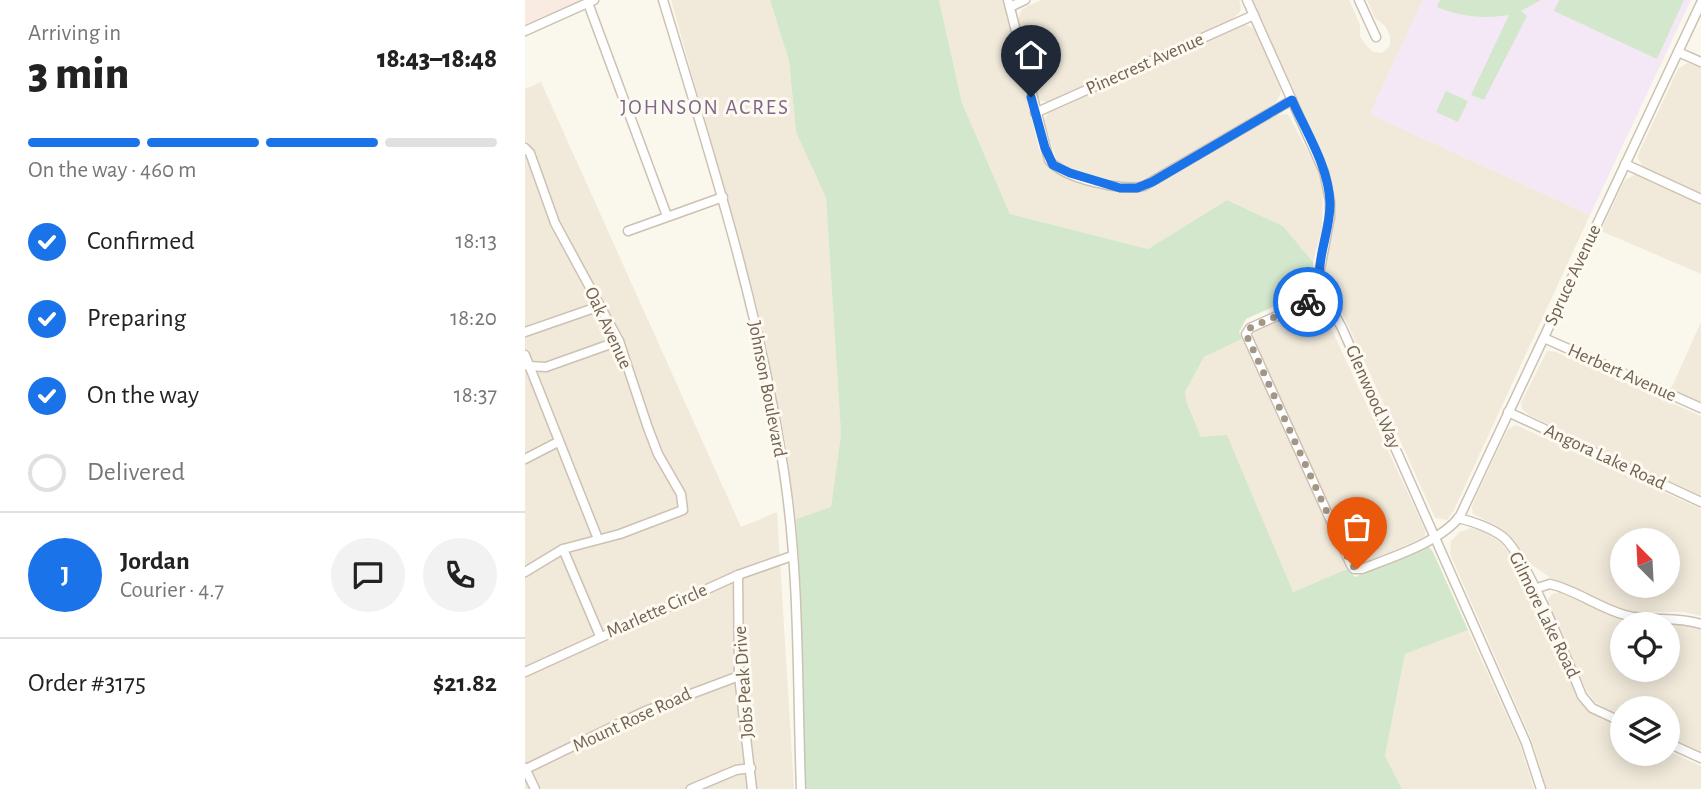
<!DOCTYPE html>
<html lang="en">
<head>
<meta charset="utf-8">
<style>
  body { margin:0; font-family:"Alegreya Sans",sans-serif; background:#f2f2f2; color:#222; height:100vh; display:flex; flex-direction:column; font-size:26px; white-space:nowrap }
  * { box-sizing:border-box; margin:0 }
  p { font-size:23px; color:#767676 }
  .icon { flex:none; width:38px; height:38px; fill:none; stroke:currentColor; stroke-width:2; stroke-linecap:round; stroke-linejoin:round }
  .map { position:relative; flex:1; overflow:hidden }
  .drawer { display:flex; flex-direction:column; background:#fff; width:525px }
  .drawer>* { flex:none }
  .needle { width:46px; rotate:336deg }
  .fabs { position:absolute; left:1085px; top:528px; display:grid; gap:14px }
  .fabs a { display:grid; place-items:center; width:70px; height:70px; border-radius:50%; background:#fff; box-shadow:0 4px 18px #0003; font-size:35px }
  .pin { position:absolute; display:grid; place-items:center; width:60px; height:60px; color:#fff; margin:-72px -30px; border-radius:50% 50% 50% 0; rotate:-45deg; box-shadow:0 0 7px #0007 }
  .pin .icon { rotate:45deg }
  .courier { position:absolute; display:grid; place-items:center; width:70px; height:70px; margin:-35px; border:5px solid #1a73e8; border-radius:50%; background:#fff; color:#222; box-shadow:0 2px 9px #0007 }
  .headline em { font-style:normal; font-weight:800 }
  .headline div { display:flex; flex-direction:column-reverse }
  .headline { display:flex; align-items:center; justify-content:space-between; height:119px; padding:0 28px }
  h1 { font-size:46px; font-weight:800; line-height:52px }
  .bar { display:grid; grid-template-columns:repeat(4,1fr); gap:10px 7px; align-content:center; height:84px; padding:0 28px }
  .bar i { height:9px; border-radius:5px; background:#e0e0e0 }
  .bar .active { background:#1a73e8 }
  .bar p { grid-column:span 4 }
  .line { display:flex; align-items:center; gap:18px; padding:0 28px; border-top:2px solid #e0e0e0 }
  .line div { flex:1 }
  .round { display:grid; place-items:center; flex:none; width:74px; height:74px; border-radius:37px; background:#f2f2f2 }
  ol { padding:0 28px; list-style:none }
  li { display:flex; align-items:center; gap:21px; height:77px }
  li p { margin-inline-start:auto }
  li .icon { padding:7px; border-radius:50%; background:#1a73e8; color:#fff; stroke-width:4 }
  li:last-child { color:#767676 }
  li i { width:38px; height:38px; border:4px solid #e0e0e0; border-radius:50% }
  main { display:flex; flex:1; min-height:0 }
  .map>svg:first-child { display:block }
</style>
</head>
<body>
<main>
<section class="drawer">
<div class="headline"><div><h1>3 min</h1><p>Arriving in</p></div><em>18:43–18:48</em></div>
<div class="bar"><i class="active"></i><i class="active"></i><i class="active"></i><i></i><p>On the way · 460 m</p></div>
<ol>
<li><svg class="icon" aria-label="check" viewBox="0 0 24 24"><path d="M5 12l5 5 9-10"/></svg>Confirmed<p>18:13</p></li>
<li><svg class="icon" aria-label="check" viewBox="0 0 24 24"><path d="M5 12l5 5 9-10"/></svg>Preparing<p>18:20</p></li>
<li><svg class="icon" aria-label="check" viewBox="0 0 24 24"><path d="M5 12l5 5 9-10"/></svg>On the way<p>18:37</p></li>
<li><i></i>Delivered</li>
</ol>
<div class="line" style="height:126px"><b class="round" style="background:#1a73e8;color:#fff">J</b><div><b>Jordan</b><p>Courier · 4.7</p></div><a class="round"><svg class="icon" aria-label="chat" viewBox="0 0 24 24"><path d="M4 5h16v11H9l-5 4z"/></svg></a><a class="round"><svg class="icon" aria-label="phone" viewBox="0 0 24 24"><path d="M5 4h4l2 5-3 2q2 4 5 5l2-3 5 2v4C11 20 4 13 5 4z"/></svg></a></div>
<div class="line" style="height:91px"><div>Order #3175</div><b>$21.82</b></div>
</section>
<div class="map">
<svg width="1176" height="789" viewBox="0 0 1176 789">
  <rect width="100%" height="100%" fill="#faf7ec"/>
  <g fill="#f1eadb" fill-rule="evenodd">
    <path d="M146,0H245L264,61L271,132L301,198L316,434L306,507L271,519L261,445L231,302Z"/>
    <path d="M414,0H478L514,149L525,169L539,176L590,192L619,191L750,115L763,114L792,169L798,188L797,229L788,262L758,226L702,200L623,249L485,214L437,103Z"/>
    <path d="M516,0H714L716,5L715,12L707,19L524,102L516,101L512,97L493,19L497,9Z"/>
    <path d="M728,0H824L835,25V36L840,44L848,52L857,53L865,46V36L860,26L850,18L842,0H898L845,114L1065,215L928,512L922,520L910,518L820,318L803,290L799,276L810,221L806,178Z"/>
    <path d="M720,24L729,29L754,83L756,92L752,101L742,109L625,179L611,182L596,183L539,167L531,159L519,120L523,113Z"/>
    <path d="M1162,63L1176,67V195L1118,167L1112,157L1153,69Z"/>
    <path d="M16,82L216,527L252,512L269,789H0V89Z"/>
    <path d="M1112,173L1176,203V274L1076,231L1099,181Z"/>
    <path d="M791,304L798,311L900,530V536L895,539L837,564L828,558L727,339L730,332Z"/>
    <path d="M1176,322V403L1146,389Z"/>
    <path d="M717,339L822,569L768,592L676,437L662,403L660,392L679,357Z"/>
    <path d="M1022,351L1031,352L1176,416V496L1004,415L997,409L996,403Z"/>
    <path d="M991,425L1176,509V616L1159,612H1111L1093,608L1027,579L1004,563L973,527L948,514L947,507L952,494L983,429ZM1097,541H1143V586H1097Z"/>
    <path d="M946,528L960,532L976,543L988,558L1054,699L1063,711L1097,730V754H1143V751L1176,766V789H1022L1007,741L925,554L926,541L935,532Z"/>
    <path d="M1035,592L1101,622L1160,624L1176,628V753L1143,737V709H1097V717L1070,702L1062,691L1023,609L1022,601L1027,594ZM1097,625H1143V670H1097Z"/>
    <path d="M943,630L995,745L1009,789H877L860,756L880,654Z"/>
  </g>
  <path fill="#f9ebe1" d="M0,0H57L0,25Z"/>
  <path fill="#f4e8f7" d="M898,0H1166L1065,215L845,114Z"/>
  <g fill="#d3e7cc">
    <path d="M245,0H414L437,103L485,214L623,249L702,200L758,226L788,262V289L721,319L714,332L717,339L679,357L660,392L662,403L676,437L702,435L768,592L822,569L830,577L898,548L904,547L908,552L943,630L880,654L860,756L877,789H280L276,595L271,519L306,507L316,434L301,198L271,132L264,61Z"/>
    <path d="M915,0H1016L996,11L1002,16L959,100L946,95L984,15C958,19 937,17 912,7Z"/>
    <path d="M1034,0H1159L1132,59L1029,11Z"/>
    <path d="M921,91L943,101L933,122L911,112Z"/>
  </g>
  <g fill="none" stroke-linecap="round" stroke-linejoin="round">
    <defs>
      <g id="minor">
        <path d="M138,0C185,155 235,311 259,472C275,576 272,684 276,789"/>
        <path d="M483,0L524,160C538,178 597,192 619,186L767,100"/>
        <path d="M722,0L799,172L805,201V217L794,275L798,293L817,328L1001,743L1016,789"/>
        <path d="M834,0L851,37"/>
        <path d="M63,3L142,216"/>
        <path d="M485,7L500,0"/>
        <path d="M0,31L69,0"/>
        <path d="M1153,52L1176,62"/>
        <path d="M510,113L729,15"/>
        <path d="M0,148L5,153L30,223L94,341L123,428L133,454L156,494L158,510L95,534L38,549L0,572"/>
        <path d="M1100,164L1176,199"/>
        <path d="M103,231L198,197"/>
        <path d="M799,295L725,328L721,334L826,565L829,569H837C867,557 916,542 935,516L1176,3"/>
        <path d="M0,332L75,306"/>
        <path d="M1019,338L1176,408"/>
        <path d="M0,355L73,539"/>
        <path d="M3,366L21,367L94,341"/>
        <path d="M983,412L1176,502"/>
        <path d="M0,459L33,442"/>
        <path d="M933,518C949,522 965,527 978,537C1001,555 1044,664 1057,696L1067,708L1097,722"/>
        <path d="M38,549L75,636"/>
        <path d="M213,575L214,676L227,789"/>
        <path d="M1009,589L1025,584C1051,590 1074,608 1100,615C1125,622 1151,616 1176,624"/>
        <path d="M0,672L213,575L267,556"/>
        <path d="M1143,743L1176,758"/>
        <path d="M0,768L10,789"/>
        <path d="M1,769L118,712L214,676"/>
        <path d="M166,789L211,770L226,768"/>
      </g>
    </defs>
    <use href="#minor" stroke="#ccc1b3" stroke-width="11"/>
    <use href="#minor" stroke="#fff" stroke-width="8"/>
  </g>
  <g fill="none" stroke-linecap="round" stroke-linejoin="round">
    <path stroke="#a29687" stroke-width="7" stroke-dasharray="0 12.6" d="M783,302L725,328L721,334L826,565L832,569"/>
    <path stroke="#1a73e8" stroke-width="9" d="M506,97L520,148L528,165L545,173L595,188H612L627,182L767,100C781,132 804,167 805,203C806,234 786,266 799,295L783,302"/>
  </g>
  <g text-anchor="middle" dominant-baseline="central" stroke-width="6" stroke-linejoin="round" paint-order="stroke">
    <g font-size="19" fill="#736251" stroke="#fdfaf2">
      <text transform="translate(620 64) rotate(-24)">Pinecrest Avenue</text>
      <text transform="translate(1048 275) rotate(-65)">Spruce Avenue</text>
      <text transform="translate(83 328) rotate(65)">Oak Avenue</text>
      <text transform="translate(1097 373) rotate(24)">Herbert Avenue</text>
      <text transform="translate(242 389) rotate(79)">Johnson Boulevard</text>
      <text transform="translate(848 397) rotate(66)">Glenwood Way</text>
      <text transform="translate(1080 457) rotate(25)">Angora Lake Road</text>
      <text transform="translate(132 611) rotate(-24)">Marlette Circle</text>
      <text transform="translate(1019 615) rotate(64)">Gilmore Lake Road</text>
      <text transform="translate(219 682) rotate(-94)">Jobs Peak Drive</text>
      <text transform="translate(107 720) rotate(-25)">Mount Rose Road</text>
    </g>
    <g font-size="21" letter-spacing="2" fill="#816688" stroke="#fdfaf2">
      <text x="180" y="107">JOHNSON ACRES</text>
    </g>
  </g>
</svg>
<div class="fabs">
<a><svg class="needle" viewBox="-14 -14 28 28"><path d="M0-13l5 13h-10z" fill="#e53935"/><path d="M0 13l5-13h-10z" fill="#767676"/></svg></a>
<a><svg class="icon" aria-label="locate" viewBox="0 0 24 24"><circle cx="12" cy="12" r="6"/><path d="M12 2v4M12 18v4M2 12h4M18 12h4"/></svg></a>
<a><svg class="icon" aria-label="layers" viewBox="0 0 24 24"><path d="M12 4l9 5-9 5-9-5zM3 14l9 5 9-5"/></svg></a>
</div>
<div class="pin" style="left:832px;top:569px;background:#ea580c"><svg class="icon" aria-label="bag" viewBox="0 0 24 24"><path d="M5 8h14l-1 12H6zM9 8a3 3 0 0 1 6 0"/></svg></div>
<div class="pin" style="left:506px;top:97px;background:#1f2937"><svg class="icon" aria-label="home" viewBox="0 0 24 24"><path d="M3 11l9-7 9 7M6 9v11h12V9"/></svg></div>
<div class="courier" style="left:783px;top:302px"><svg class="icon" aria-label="bike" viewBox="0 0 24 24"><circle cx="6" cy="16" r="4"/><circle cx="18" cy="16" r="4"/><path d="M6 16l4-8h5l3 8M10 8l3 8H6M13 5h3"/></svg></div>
</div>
</main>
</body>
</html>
